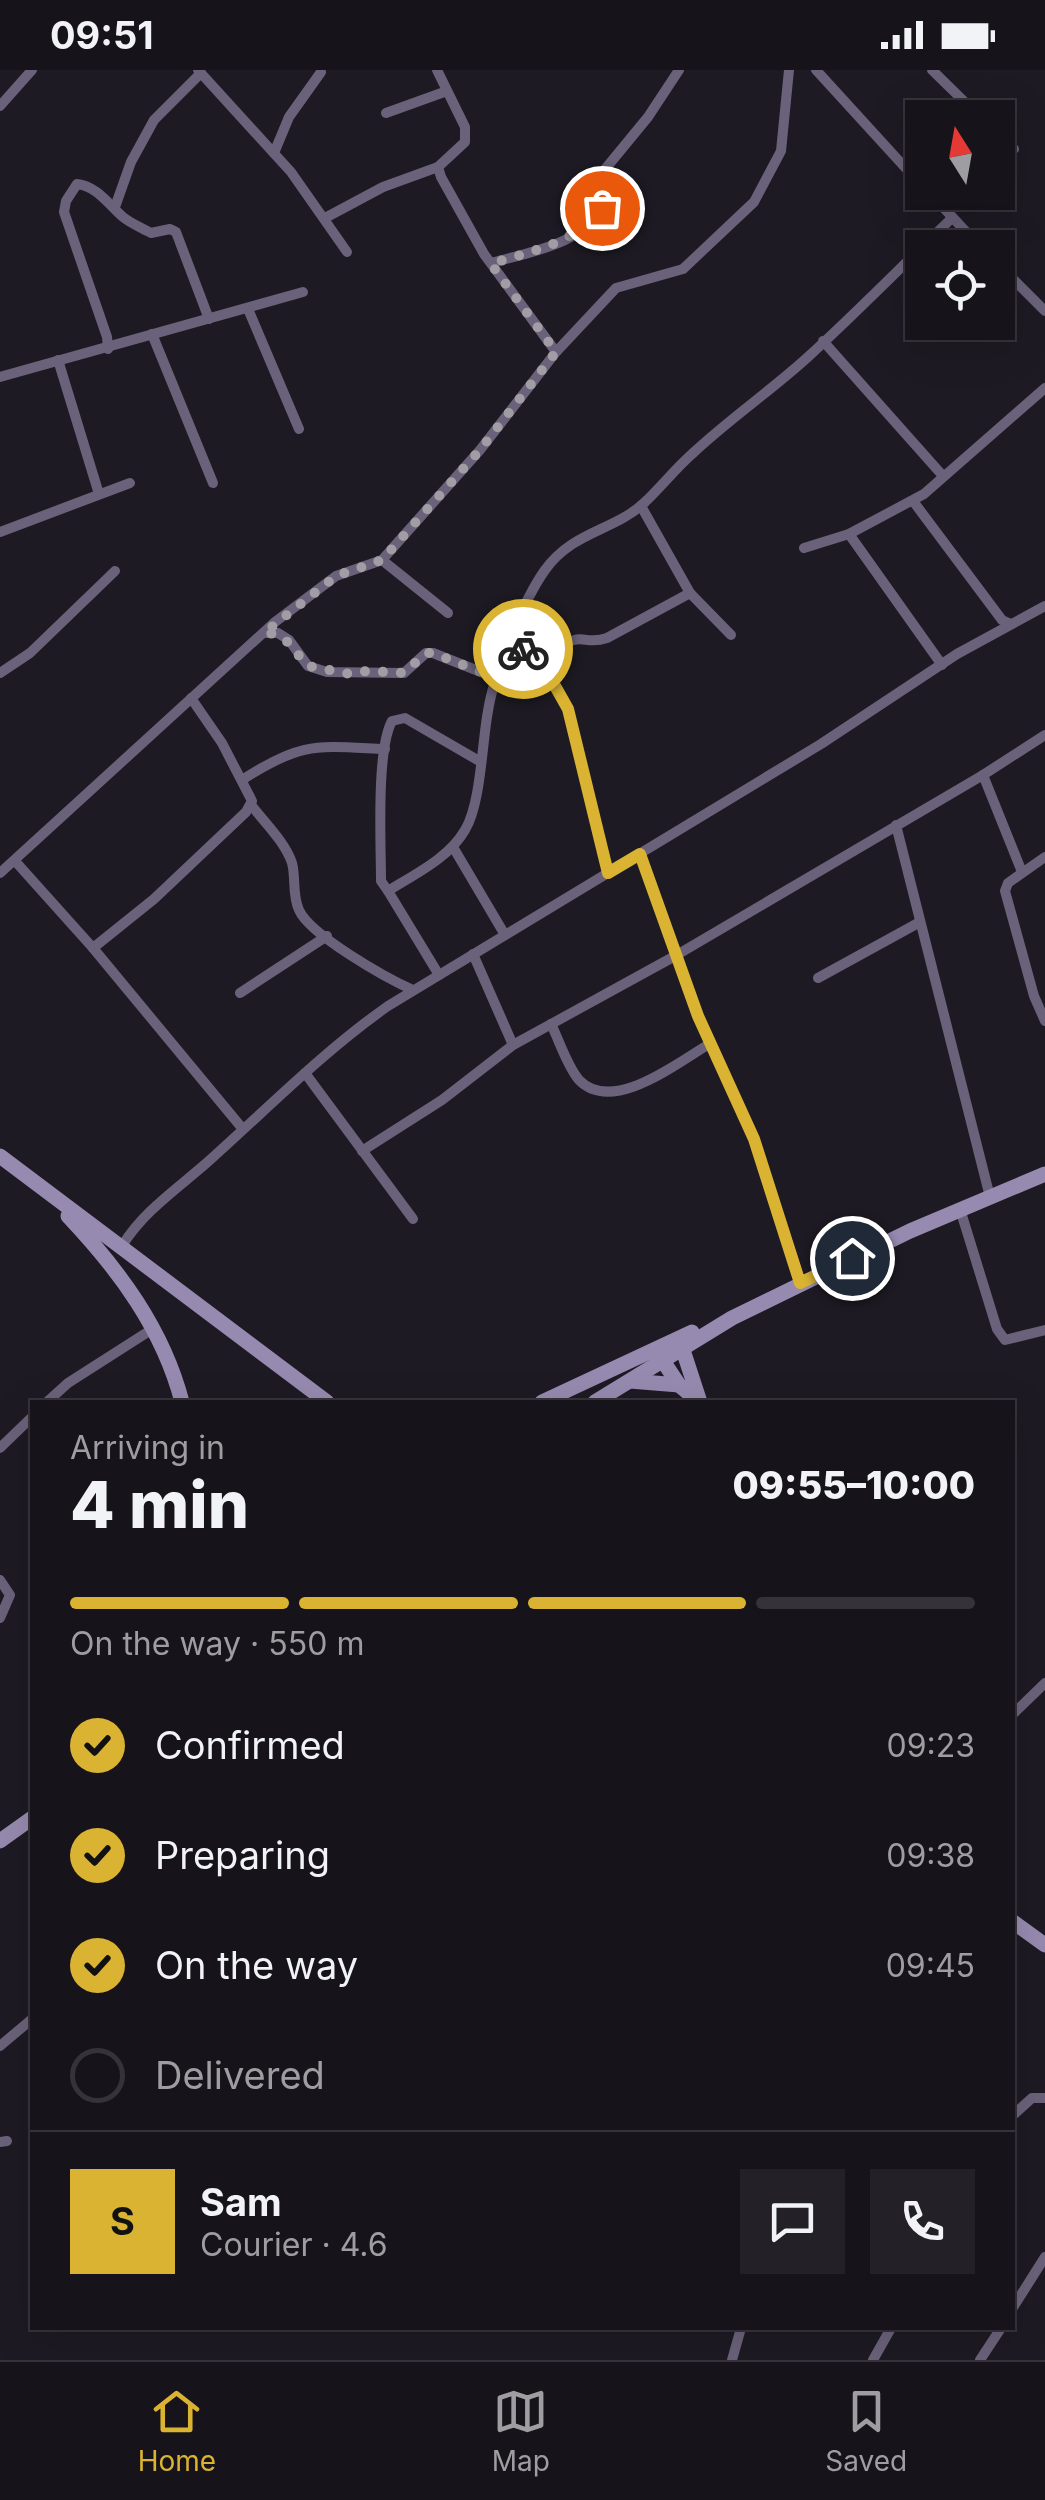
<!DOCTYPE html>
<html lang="en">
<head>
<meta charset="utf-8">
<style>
  body { margin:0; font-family:Inter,sans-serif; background:#232127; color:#f1f3f6; height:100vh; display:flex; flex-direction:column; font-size:38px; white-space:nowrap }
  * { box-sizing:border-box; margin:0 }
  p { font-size:32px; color:#9e9ea2 }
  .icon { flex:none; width:55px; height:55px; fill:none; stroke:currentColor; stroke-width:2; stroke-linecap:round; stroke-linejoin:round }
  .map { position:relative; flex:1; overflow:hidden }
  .sheet { position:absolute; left:30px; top:1330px; width:985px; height:930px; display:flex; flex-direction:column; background:#16141a; border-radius:0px; box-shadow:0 10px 40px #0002,0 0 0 2px #353339 }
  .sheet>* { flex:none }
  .needle { width:65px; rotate:349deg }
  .tools { position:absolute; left:905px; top:30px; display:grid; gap:20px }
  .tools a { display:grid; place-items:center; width:110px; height:110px; border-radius:0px; background:#16141a; box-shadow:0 10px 40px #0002,0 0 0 2px #353339; font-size:50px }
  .pin { position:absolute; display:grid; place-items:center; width:85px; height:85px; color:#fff; margin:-42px; border:5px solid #fff; border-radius:50%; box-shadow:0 2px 10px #0007 }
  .courier { position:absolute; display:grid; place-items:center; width:100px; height:100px; margin:-50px; border:8px solid #dab333; border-radius:50%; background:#fff; color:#222; box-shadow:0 2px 12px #0007 }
  .headline em { font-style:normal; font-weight:800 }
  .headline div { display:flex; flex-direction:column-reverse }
  .headline { display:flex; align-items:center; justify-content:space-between; height:170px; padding:0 40px }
  h1 { font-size:65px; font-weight:800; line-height:75px }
  .bar { display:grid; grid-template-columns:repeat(4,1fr); gap:15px 10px; align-content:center; height:120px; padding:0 40px }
  .bar i { height:12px; border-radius:8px; background:#353339 }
  .bar .active { background:#dab333 }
  .bar p { grid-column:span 4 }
  .line { display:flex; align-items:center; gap:25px; padding:0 40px; border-top:2px solid #353339 }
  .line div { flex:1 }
  .round { display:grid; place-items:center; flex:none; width:105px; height:105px; border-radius:0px; background:#232127 }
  ol { padding:0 40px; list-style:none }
  li { display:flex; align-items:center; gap:30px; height:110px }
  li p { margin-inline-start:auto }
  li .icon { padding:10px; border-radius:50%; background:#dab333; color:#111; stroke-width:4 }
  li:last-child { color:#9e9ea2 }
  li i { width:55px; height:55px; border:5px solid #353339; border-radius:50% }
  .status { display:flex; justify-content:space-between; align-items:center; height:70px; padding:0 50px; background:#16141a; direction:ltr }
  .status svg { height:28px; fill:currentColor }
  .dock { display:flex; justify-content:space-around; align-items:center; height:140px; border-top:2px solid #353339; background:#16141a; font-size:28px; color:#9e9ea2 }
  .dock a { display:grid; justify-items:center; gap:5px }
  .dock .active { color:#dab333 }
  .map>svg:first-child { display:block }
</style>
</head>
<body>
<div class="status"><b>09:51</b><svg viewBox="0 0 49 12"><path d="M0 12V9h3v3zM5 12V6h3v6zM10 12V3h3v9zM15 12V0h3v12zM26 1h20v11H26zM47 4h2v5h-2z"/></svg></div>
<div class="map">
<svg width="1045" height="2290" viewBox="0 0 1045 2290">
  <rect width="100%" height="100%" fill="#1d1a23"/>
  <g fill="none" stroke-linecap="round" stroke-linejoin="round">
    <g stroke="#6a627a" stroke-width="10">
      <path d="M198,0L291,102L347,182"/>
      <path d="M437,0L465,57V72L438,97L441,107L484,184L556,282"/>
      <path d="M816,0L922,116"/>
      <path d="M932,0L981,48"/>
      <path d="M0,36L32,0"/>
      <path d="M386,43L447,21"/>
      <path d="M998,63L1014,79"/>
      <path d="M274,83L289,47L321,2"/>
      <path d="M929,122L981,178"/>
      <path d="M115,137L131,92L154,50L201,3"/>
      <path d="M325,148L383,117L438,97"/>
      <path d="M491,193C526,183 591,173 603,132L597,109L648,47L679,0"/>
      <path d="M998,194L1045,241"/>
      <path d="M248,239L299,359"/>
      <path d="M152,264L213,413"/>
      <path d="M823,271L943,406"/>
      <path d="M108,279L107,267L64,142L66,131L77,114C97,116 109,135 123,147C130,153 142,158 151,163L170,159L176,162L209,249"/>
      <path d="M58,290L99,424"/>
      <path d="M0,307L303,222"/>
      <path d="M913,431L1002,550L1011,554"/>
      <path d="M641,436L690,523L731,565"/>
      <path d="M0,462L130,413"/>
      <path d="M849,464L942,595"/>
      <path d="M804,478L849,464L924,424L1045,318"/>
      <path d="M382,490L448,543"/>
      <path d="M265,563H278L289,570L308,596L327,602L404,603L426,583H433L496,608"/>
      <path d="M511,571L546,600L568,639L608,803"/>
      <path d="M536,589C549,584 561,573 574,570C585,567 590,574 607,568L690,523"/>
      <path d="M0,603L30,583L115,501"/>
      <path d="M481,692L405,648L392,651C376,680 381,775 381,811L388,821C415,804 449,788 465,760C481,734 482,672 488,641C494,603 523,531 545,500C573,461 614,461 644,433C661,417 675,399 692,384C729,349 772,320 809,286C858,241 904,194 952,148"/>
      <path d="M983,705L1022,802"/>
      <path d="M242,710C302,671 316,676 385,679"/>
      <path d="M252,736C265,753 285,772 292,793C296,808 292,825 299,840C310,865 386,908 413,920"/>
      <path d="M896,755L990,1127"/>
      <path d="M453,777L505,865"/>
      <path d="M640,784L698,946L754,1069L801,1213"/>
      <path d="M1045,787L1008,813L1005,821L1034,926L1045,951"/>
      <path d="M15,791L93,878L154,829L246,742L252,731L222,673L191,628"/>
      <path d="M0,803L275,552L336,506L382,490L480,380L556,282L616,218L683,199L754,132L781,81L789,0"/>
      <path d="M388,821L439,905"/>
      <path d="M93,878L242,1058"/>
      <path d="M473,884L513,975"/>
      <path d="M818,908L920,852"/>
      <path d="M240,923L327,866"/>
      <path d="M551,954C559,970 567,996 579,1010C613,1045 678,992 711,973"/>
      <path d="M305,1003L413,1149"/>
      <path d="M362,1081L442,1030L513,975L675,886L983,705L1045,665"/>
      <path d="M960,1139L997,1259L1005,1270L1045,1260"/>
      <path d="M122,1176C144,1140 180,1117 211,1089C269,1037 324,981 388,936L821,674L957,584L1045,536"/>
      <path d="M47,1332L68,1313L154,1258"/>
      <path d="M0,1378L32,1347"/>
      <path d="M0,1510L10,1525L0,1548"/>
      <path d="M1012,1645L1045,1613"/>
      <path d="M0,1976L32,1949"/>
      <path d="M1012,2046L1032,2028H1045"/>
      <path d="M0,2072L7,2071"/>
      <path d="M1012,2239L1045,2187"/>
      <path d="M732,2290L741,2258"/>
      <path d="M873,2290L891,2258"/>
      <path d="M980,2290L1001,2258"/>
    </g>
    <g stroke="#978ab0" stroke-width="15">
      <path d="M0,1086L327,1332"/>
      <path d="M68,1146C119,1200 163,1259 182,1332"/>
      <path d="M682,1277L700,1332"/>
      <path d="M663,1291L679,1315L699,1332"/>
      <path d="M630,1311L679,1315"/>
      <path d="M542,1332L692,1262"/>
      <path d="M595,1332L732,1248L910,1161L1045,1104"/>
      <path d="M0,1771L32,1748"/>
      <path d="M1012,1851L1045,1875"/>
    </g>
  </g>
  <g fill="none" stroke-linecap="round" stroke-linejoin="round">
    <path stroke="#a09da4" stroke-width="10" stroke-dasharray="0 18" d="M523,579L511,571L496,608L433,583H426L404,603L367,601L350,604L308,596C292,580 288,563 264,563L336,506L382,490L480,380L556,282L491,194C530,181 576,174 602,138"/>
    <path stroke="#dab333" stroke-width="12" d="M523,579L546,600L568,639L608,803L640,784L698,946L754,1069L800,1213L852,1188"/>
  </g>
</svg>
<div class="tools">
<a><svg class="needle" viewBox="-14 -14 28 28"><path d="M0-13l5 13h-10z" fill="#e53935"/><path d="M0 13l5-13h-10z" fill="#9e9ea2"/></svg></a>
<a><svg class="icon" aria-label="locate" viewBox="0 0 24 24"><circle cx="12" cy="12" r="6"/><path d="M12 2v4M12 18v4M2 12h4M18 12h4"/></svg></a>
</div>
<div class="pin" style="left:602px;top:138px;background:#ea580c"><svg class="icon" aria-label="bag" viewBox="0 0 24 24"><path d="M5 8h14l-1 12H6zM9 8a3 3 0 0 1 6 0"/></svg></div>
<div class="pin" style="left:852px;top:1188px;background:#1f2937"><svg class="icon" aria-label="home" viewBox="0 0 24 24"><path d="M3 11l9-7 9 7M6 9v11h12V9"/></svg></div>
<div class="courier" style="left:523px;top:579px"><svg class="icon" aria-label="bike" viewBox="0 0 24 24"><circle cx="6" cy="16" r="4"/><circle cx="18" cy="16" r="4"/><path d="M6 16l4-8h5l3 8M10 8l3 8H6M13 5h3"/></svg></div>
<section class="sheet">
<div class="headline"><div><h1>4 min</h1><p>Arriving in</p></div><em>09:55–10:00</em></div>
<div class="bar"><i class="active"></i><i class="active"></i><i class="active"></i><i></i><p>On the way · 550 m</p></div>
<ol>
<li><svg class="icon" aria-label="check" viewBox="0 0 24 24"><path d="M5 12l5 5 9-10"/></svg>Confirmed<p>09:23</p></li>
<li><svg class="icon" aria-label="check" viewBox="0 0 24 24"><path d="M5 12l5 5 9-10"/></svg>Preparing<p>09:38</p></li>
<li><svg class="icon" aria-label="check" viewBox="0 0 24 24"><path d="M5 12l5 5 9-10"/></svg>On the way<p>09:45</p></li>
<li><i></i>Delivered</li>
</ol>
<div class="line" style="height:180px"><b class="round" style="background:#dab333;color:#111">S</b><div><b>Sam</b><p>Courier · 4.6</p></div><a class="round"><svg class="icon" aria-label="chat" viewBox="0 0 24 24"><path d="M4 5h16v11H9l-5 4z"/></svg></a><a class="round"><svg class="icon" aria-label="phone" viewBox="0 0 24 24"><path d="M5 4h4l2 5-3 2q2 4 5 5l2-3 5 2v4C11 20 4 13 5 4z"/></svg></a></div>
</section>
</div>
<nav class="dock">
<a class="active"><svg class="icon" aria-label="home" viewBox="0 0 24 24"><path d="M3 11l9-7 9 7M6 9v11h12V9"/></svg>Home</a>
<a><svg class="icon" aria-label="map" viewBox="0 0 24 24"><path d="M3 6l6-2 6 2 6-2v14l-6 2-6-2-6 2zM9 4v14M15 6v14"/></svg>Map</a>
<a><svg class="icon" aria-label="saved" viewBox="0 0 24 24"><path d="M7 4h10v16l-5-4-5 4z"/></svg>Saved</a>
</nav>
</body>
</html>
